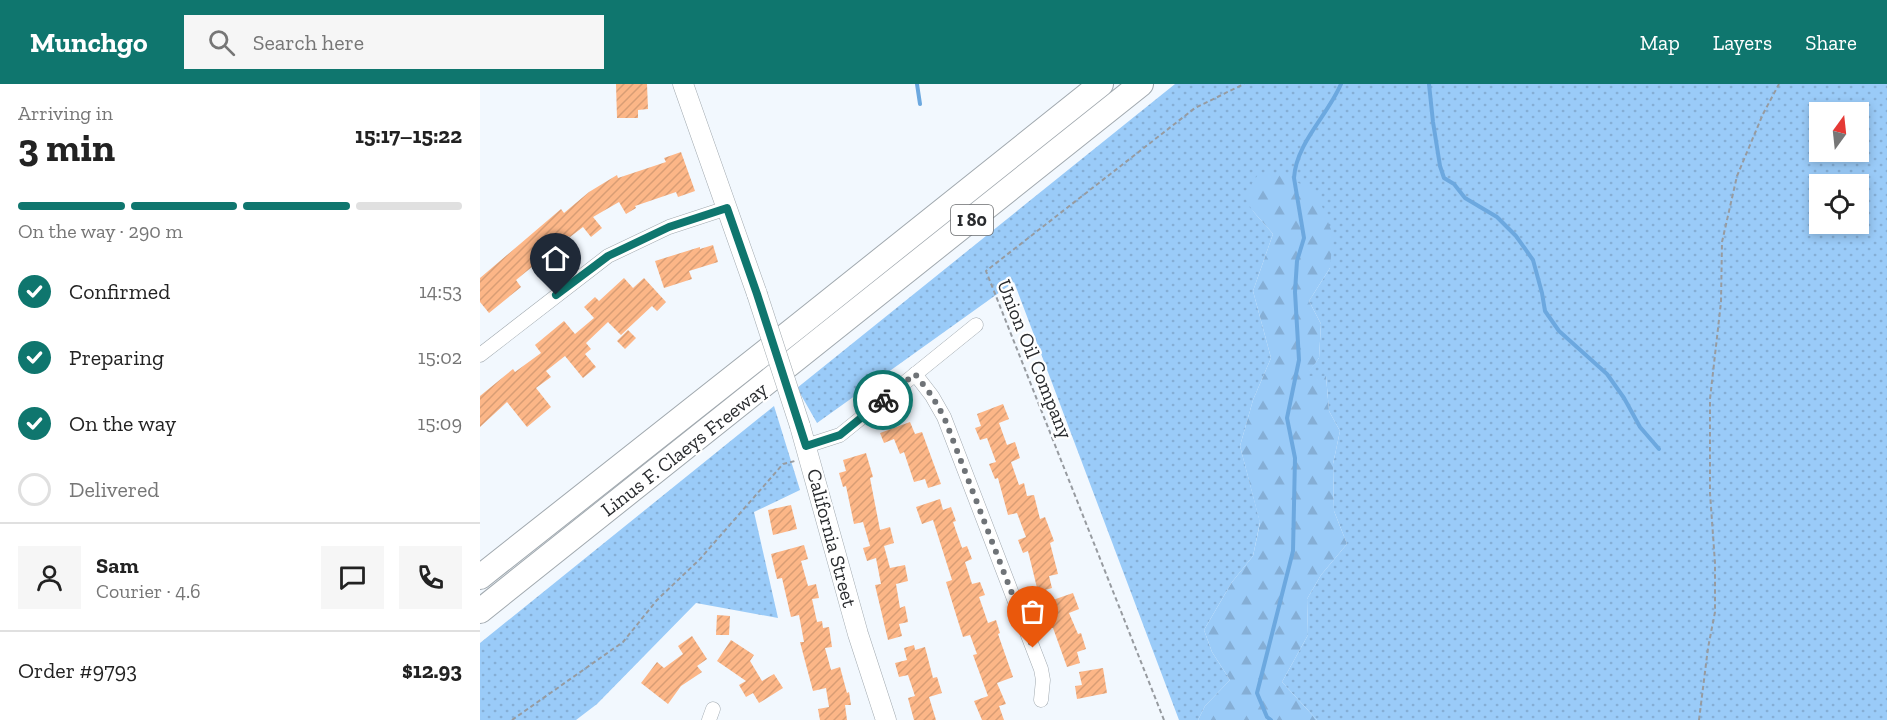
<!DOCTYPE html>
<html lang="en">
<head>
<meta charset="utf-8">
<style>
  body { margin:0; font-family:"Zilla Slab",serif; background:#f6f6f6; color:#222; height:100vh; display:flex; flex-direction:column; font-size:22px; white-space:nowrap }
  * { box-sizing:border-box; margin:0 }
  p { font-size:20px; color:#767676 }
  .icon { flex:none; width:33px; height:33px; fill:none; stroke:currentColor; stroke-width:2; stroke-linecap:round; stroke-linejoin:round }
  .map { position:relative; flex:1; overflow:hidden }
  .panel { display:flex; flex-direction:column; background:#fff; width:480px }
  .panel>* { flex:none }
  .needle { width:39px; rotate:15deg }
  .fabs { position:absolute; left:1329px; top:18px; display:grid; gap:12px }
  .fabs a { display:grid; place-items:center; width:60px; height:60px; border-radius:0px; background:#fff; box-shadow:0 3px 9px #0003; font-size:30px }
  .pin { position:absolute; display:grid; place-items:center; width:51px; height:51px; color:#fff; margin:-62px -26px; border-radius:50% 50% 50% 0; rotate:-45deg; box-shadow:0 0 6px #0007 }
  .pin .icon { rotate:45deg }
  .courier { position:absolute; display:grid; place-items:center; width:60px; height:60px; margin:-30px; border:4px solid #0f766e; border-radius:50%; background:#fff; color:#222; box-shadow:0 2px 8px #0007 }
  .head em { font-style:normal; font-weight:700 }
  .head div { display:flex; flex-direction:column-reverse }
  .head { display:flex; align-items:center; justify-content:space-between; height:102px; padding:0 18px }
  h1 { font-size:39px; font-weight:700; line-height:45px }
  .bar { display:grid; grid-template-columns:repeat(4,1fr); gap:9px 6px; align-content:center; height:72px; padding:0 18px }
  .bar i { height:8px; border-radius:4px; background:#e0e0e0 }
  .bar .on { background:#0f766e }
  .bar p { grid-column:span 4 }
  .line { display:flex; align-items:center; gap:15px; padding:0 18px; border-top:2px solid #e0e0e0 }
  .line div { flex:1 }
  .round { display:grid; place-items:center; flex:none; width:63px; height:63px; border-radius:0px; background:#f6f6f6 }
  ol { padding:0 18px; list-style:none }
  li { display:flex; align-items:center; gap:18px; height:66px }
  li p { margin-inline-start:auto }
  li .icon { padding:6px; border-radius:50%; background:#0f766e; color:#fff; stroke-width:4 }
  li:last-child { color:#767676 }
  li i { width:33px; height:33px; border:3px solid #e0e0e0; border-radius:50% }
  header { display:flex; align-items:center; gap:36px; box-sizing:border-box; height:84px; padding:0 30px; background:#0f766e; color:#fff }
  header strong { font-size:28px }
  nav { display:flex; gap:33px; margin-inline-start:auto; font-size:21px }
  .search { width:420px; height:54px; background:#f6f6f6; display:flex; align-items:center; gap:15px; box-sizing:border-box; padding:0 21px; border-radius:0px; color:#767676; font-size:22px }
  main { display:flex; flex:1; min-height:0 }
  .map>svg:first-child { display:block }
</style>
</head>
<body>
<header>
<strong>Munchgo</strong>
<div class="search"><svg class="icon" aria-label="search" viewBox="0 0 24 24"><circle cx="10" cy="10" r="6"/><path d="M15 15l6 6"/></svg>Search here</div>
<nav><a>Map</a><a>Layers</a><a>Share</a></nav>
</header>
<main>
<section class="panel">
<div class="head"><div><h1>3 min</h1><p>Arriving in</p></div><em>15:17–15:22</em></div>
<div class="bar"><i class="on"></i><i class="on"></i><i class="on"></i><i></i><p>On the way · 290 m</p></div>
<ol>
<li><svg class="icon" aria-label="check" viewBox="0 0 24 24"><path d="M5 12l5 5 9-10"/></svg>Confirmed<p>14:53</p></li>
<li><svg class="icon" aria-label="check" viewBox="0 0 24 24"><path d="M5 12l5 5 9-10"/></svg>Preparing<p>15:02</p></li>
<li><svg class="icon" aria-label="check" viewBox="0 0 24 24"><path d="M5 12l5 5 9-10"/></svg>On the way<p>15:09</p></li>
<li><i></i>Delivered</li>
</ol>
<div class="line" style="height:108px"><a class="round"><svg class="icon" aria-label="person" viewBox="0 0 24 24"><circle cx="12" cy="8" r="4"/><path d="M4 21q1-7 8-7t8 7"/></svg></a><div><b>Sam</b><p>Courier · 4.6</p></div><a class="round"><svg class="icon" aria-label="chat" viewBox="0 0 24 24"><path d="M4 5h16v11H9l-5 4z"/></svg></a><a class="round"><svg class="icon" aria-label="phone" viewBox="0 0 24 24"><path d="M5 4h4l2 5-3 2q2 4 5 5l2-3 5 2v4C11 20 4 13 5 4z"/></svg></a></div>
<div class="line" style="height:78px"><div>Order #9793</div><b>$12.93</b></div>
</section>
<div class="map">
<svg width="1407" height="636" viewBox="0 0 1407 636">
  <defs>
    <pattern id="grass-dots" width="8" height="8" patternUnits="userSpaceOnUse" patternTransform="scale(1.5)"><rect width="8" height="8" fill="#9acbf8"/><path d="M2 2h.1M6 6h.1" fill="none" stroke="#85aed5" stroke-width="1.8" stroke-linecap="round"/></pattern>
    <pattern id="forest-firs" width="22" height="20" patternUnits="userSpaceOnUse" patternTransform="scale(1.5)"><rect width="22" height="20" fill="#9acbf8"/><path d="M5 1l3.5 6h-7zM16 11l3.5 6h-7z" fill="#85aed5"/></pattern>
    <pattern id="building-hatch" width="6" height="6" patternUnits="userSpaceOnUse" patternTransform="scale(1.5)"><rect width="6" height="6" fill="#fcb687"/><path d="M-1 1l2-2M0 6l6-6M5 7l2-2" fill="none" stroke="#d89d75"/></pattern>
  </defs>
  <rect width="100%" height="100%" fill="#f2f8fe"/>
  <g fill="url(#grass-dots)" fill-rule="evenodd">
    <path d="M695,0H1407V636H837L802,598L828,551L827,515L841,491L867,460L854,427L853,380L860,347L849,327L846,292H825L839,274L841,240L829,217L850,184L772,126L793,150L773,207L791,274L773,316L760,362L780,438L773,472L752,498L724,546L732,568L750,596L725,622L718,636H699L534,198L337,339L317,304ZM1340,28H1378V68H1340ZM1340,100H1378V140H1340Z"/>
    <path d="M294,322L320,406L274,428L298,534L216,519L117,620L96,636H0V559Z"/>
  </g>
  <path fill="url(#forest-firs)" d="M779,89L804,91L837,109L853,151L850,184L829,217L841,240L839,274L826,292H846L849,327L860,347L853,380L854,427L867,460L841,491L827,515L828,551L802,598L837,636H718L725,622L750,596L732,568L724,546L752,498L773,472L780,439L760,362L773,316L791,274L773,207L793,150L772,126L764,112Z"/>
  <g fill="none" stroke-linecap="round" stroke-linejoin="round">
    <g stroke="#6ca8df" stroke-width="4">
      <path d="M437,0L440,20"/>
      <path d="M949,0L953,38L960,82L964,94L974,100L985,114L1017,133L1036,152L1053,176L1062,209L1065,227L1079,247L1127,290L1144,314L1160,343L1179,365"/>
      <path d="M791,636L787,633L777,609L813,467L815,374L807,334L819,276L815,208L817,177L824,154L814,94C816,59 848,31 861,0"/>
    </g>
  </g>
  <g fill="url(#building-hatch)">
    <path d="M136,0H167L168,25L158,26V34H137Z"/>
    <path d="M201,68L215,107L198,113L196,108L155,122L156,124L146,130L139,118L113,133L122,144L111,153L103,143L90,153L88,152L67,169L74,177L64,185L58,178L36,196L41,203L9,229L0,218V194L81,125L84,129L109,108L137,91L138,94L186,78L184,74Z"/>
    <path d="M233,161L238,178L209,187L212,195L184,204L175,177L220,163V165Z"/>
    <path d="M144,194L153,204L164,194L186,218L177,227L172,222L141,251L128,238L106,259L111,265L105,270L116,283L103,294L85,272L66,287L71,293L56,304L71,323L47,343L27,318L0,343V312L33,285L35,288L61,269L55,261L84,237L95,250L114,234L104,223L115,213L119,217Z"/>
    <path d="M148,246L156,254L145,265L137,257Z"/>
    <path d="M523,320L529,335L519,339L527,361L535,358L540,374L531,378L539,401L544,399L547,412L554,411L560,435L565,433L574,457L570,459L578,490L569,492L572,504L558,508L548,467L543,469L538,456L546,453L537,429L528,431L518,394L515,395L509,380L516,378L507,354L500,356L495,344L501,342L497,330Z"/>
    <path d="M430,338L435,350L442,348L461,400L448,404L445,395L434,398L424,368L420,370L414,355L404,359L400,349Z"/>
    <path d="M386,369L393,393L390,394L400,446L410,443L414,459L404,462L410,484L425,481L428,497L416,500L420,524L425,522L428,538L419,540L422,552L408,556L395,501L401,500L396,474L387,477L383,464L390,462L383,438L374,440L366,402L363,403L359,389L366,387L363,376Z"/>
    <path d="M460,415L463,426L471,423L476,437L473,438L482,464L487,462L492,475L485,478L492,500L500,498L505,511L499,513L508,539L516,536L520,549L518,550L533,593L517,599L526,620L519,622L524,636H502L494,617L508,612L493,571L497,570L490,551L483,553L478,537L466,498L472,496L453,436L442,440L436,423Z"/>
    <path d="M311,421L317,445L293,451L288,426Z"/>
    <path d="M324,461L328,475L321,477L328,502L336,500L339,514L332,515L337,538L342,537L343,544L349,543L352,563L345,564L351,586L360,583L367,609L369,608L371,621H365L367,636H340L338,625L349,623L346,604L333,607L320,558H324L319,531L311,533L302,494L297,495L291,470Z"/>
    <path d="M593,509L599,525L589,529L598,550L601,549L606,565L597,568L600,579L587,583L573,544H572L567,532L574,529L570,517Z"/>
    <path d="M237,531L250,532L249,551H236Z"/>
    <path d="M212,552L227,575L217,582L222,588L201,602L188,620L161,599L177,578L184,584L203,570L198,562Z"/>
    <path d="M251,556L274,571L270,577L282,597L294,590L303,604L279,619L273,609L266,613L259,601L266,597L237,577Z"/>
    <path d="M434,561L435,566L445,563L453,594L457,593L462,609L449,613L456,636H434L428,614L435,612L428,591L419,593L415,579L427,576L424,564Z"/>
    <path d="M623,584L627,609L597,615L595,602L602,601L599,588Z"/>
  </g>
  <g fill="none" stroke-linecap="round" stroke-linejoin="round">
    <defs>
      <g id="street">
        <path d="M0,271L128,172L189,143L247,124"/>
        <path d="M435,290L452,312L464,333L561,585L563,596L561,616"/>
        <path d="M326,362L360,351L496,241"/>
        <path d="M229,636L233,625"/>
      </g>
      <g id="secondary">
        <path d="M203,0L277,210"/>
        <path d="M320,342L378,550L406,636"/>
      </g>
      <g id="highway">
        <path d="M0,493L318,242L621,0"/>
        <path d="M0,527L661,0"/>
      </g>
    </defs>
    <use href="#street" stroke="#a1a9af" stroke-width="15"/>
    <use href="#secondary" stroke="#a1a9af" stroke-width="21"/>
    <use href="#highway" stroke="#a1a9af" stroke-width="26"/>
    <g stroke="#979ba0" stroke-width="2" stroke-dasharray="4.5 3" stroke-linecap="butt">
      <path d="M32,636L143,558L177,516L220,475L303,380L315,377"/>
      <path d="M684,636L506,187L715,24L764,0"/>
      <path d="M1219,636L1228,564L1235,528V479L1230,409V315L1241,218L1242,158L1257,92L1283,30L1299,0"/>
    </g>
    <use href="#street" stroke="#fff" stroke-width="14"/>
    <use href="#secondary" stroke="#fff" stroke-width="20"/>
    <use href="#highway" stroke="#fff" stroke-width="24"/>
    <defs>
      <path id="secondary-bridge" d="M277,210L320,342"/>
    </defs>
    <use href="#secondary-bridge" stroke="#a1a9af" stroke-width="21" stroke-linecap="butt"/>
    <use href="#secondary-bridge" stroke="#fff" stroke-width="20"/>
  </g>
  <g fill="none" stroke-linecap="round" stroke-linejoin="round">
    <path stroke="#6f7377" stroke-width="6" stroke-dasharray="0 10.8" d="M403,316L435,290L452,312L464,333L553,564"/>
    <path stroke="#0f766e" stroke-width="8" d="M76,211L128,172L189,143L247,124L277,210L326,362L360,351L403,316"/>
  </g>
  <g text-anchor="middle" dominant-baseline="central" stroke-width="4.5" stroke-linejoin="round" paint-order="stroke">
    <rect fill="#fff" stroke="#696b6d" stroke-width="1.5" x="471" y="121" width="42" height="30" rx="4.5"/>
    <g font-size="18" font-weight="bold" fill="#292b2e">
      <text x="492" y="136">I 80</text>
    </g>
    <g font-size="20" fill="#292b2e" stroke="#fff">
      <text transform="translate(555 275) rotate(68)">Union Oil Company</text>
      <text transform="translate(204 365) rotate(-38)">Linus F. Claeys Freeway</text>
      <text transform="translate(352 454) rotate(75)">California Street</text>
    </g>
  </g>
</svg>
<div class="fabs">
<a><svg class="needle" viewBox="-14 -14 28 28"><path d="M0-13l5 13h-10z" fill="#e53935"/><path d="M0 13l5-13h-10z" fill="#767676"/></svg></a>
<a><svg class="icon" aria-label="locate" viewBox="0 0 24 24"><circle cx="12" cy="12" r="6"/><path d="M12 2v4M12 18v4M2 12h4M18 12h4"/></svg></a>
</div>
<div class="pin" style="left:553px;top:564px;background:#ea580c"><svg class="icon" aria-label="bag" viewBox="0 0 24 24"><path d="M5 8h14l-1 12H6zM9 8a3 3 0 0 1 6 0"/></svg></div>
<div class="pin" style="left:76px;top:211px;background:#1f2937"><svg class="icon" aria-label="home" viewBox="0 0 24 24"><path d="M3 11l9-7 9 7M6 9v11h12V9"/></svg></div>
<div class="courier" style="left:403px;top:316px"><svg class="icon" aria-label="bike" viewBox="0 0 24 24"><circle cx="6" cy="16" r="4"/><circle cx="18" cy="16" r="4"/><path d="M6 16l4-8h5l3 8M10 8l3 8H6M13 5h3"/></svg></div>
</div>
</main>
</body>
</html>
